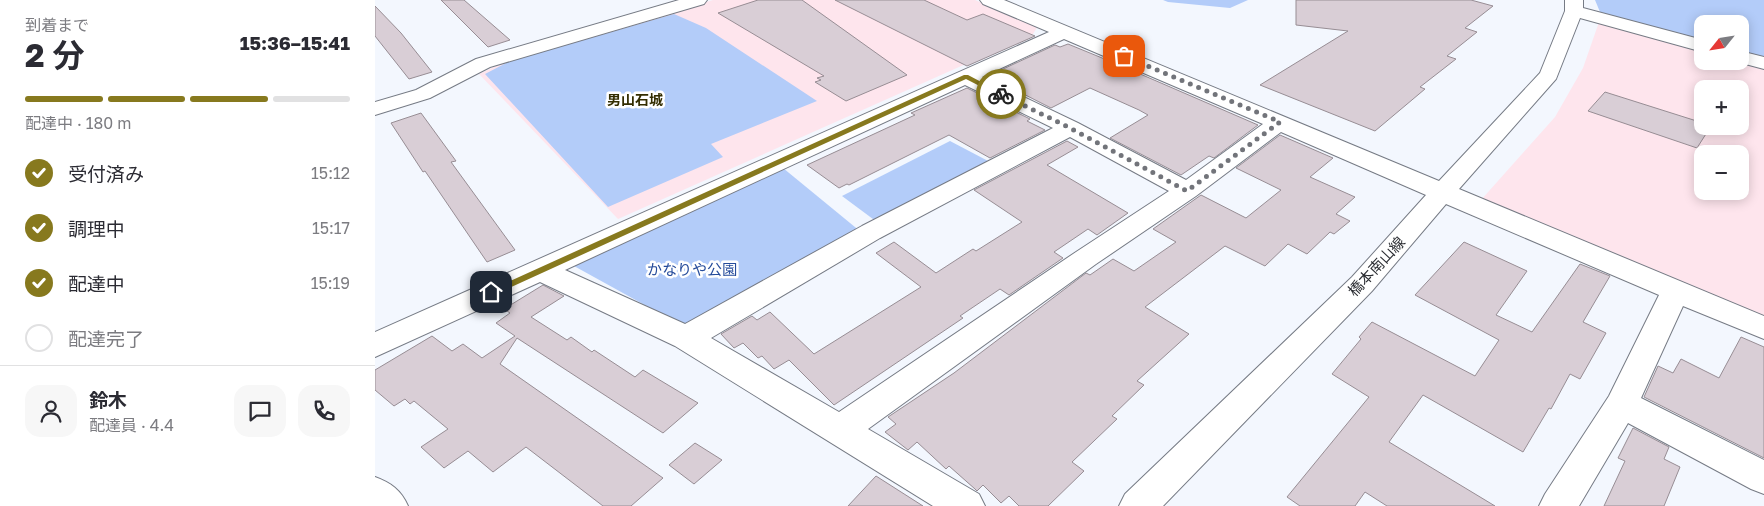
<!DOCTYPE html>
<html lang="ja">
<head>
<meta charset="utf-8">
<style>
  body { margin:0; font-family:"Golos Text","Noto Sans JP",sans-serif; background:#f7f7f7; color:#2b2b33; height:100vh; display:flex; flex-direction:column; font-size:19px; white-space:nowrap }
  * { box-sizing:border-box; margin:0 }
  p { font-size:16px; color:#7c7c81 }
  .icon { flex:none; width:28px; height:28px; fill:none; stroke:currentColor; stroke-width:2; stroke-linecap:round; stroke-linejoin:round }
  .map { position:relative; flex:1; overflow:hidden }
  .side { display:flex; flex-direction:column; background:#fff; width:375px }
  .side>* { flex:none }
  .needle { width:32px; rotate:240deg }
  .buttons { position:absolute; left:1319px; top:15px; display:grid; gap:10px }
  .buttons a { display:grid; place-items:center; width:55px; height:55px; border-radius:10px; background:#fff; box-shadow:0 2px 12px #0003; font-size:25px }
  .pin { position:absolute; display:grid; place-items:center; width:42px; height:42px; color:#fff; margin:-21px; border-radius:10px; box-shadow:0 2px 8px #0006 }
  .courier { position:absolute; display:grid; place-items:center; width:50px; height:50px; margin:-25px; border:4px solid #87791e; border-radius:50%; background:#fff; color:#222; box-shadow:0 1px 6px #0007 }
  .summary em { font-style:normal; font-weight:700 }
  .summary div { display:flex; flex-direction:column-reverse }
  .summary { display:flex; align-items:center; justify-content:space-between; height:85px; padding:0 25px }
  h1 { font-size:32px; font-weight:700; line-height:38px }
  .bar { display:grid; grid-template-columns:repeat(4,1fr); gap:8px 5px; align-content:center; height:60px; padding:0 25px }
  .bar i { height:6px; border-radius:4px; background:#e1e1e2 }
  .bar .current { background:#87791e }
  .bar p { grid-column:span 4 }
  .line { display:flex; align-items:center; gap:12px; padding:0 25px; border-top:1px solid #e1e1e2 }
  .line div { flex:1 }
  .round { display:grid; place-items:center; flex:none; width:52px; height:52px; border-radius:15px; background:#f7f7f7 }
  ol { padding:0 25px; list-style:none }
  li { display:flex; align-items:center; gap:15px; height:55px }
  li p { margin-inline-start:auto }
  li .icon { padding:5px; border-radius:50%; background:#87791e; color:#fff; stroke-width:4 }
  li:last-child { color:#7c7c81 }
  li i { width:28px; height:28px; border:2px solid #e1e1e2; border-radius:50% }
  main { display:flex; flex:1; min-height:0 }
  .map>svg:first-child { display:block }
</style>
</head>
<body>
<main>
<section class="side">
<div class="summary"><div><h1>2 分</h1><p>到着まで</p></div><em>15:36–15:41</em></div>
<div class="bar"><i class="current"></i><i class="current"></i><i class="current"></i><i></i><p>配達中 · 180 m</p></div>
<ol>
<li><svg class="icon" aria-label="check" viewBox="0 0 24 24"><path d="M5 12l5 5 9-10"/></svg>受付済み<p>15:12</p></li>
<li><svg class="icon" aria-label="check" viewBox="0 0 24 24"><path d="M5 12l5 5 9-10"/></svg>調理中<p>15:17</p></li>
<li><svg class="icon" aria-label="check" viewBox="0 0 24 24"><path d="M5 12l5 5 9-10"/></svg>配達中<p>15:19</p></li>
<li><i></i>配達完了</li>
</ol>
<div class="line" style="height:90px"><a class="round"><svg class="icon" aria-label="person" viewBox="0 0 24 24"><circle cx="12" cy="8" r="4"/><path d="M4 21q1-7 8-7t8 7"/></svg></a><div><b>鈴木</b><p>配達員 · 4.4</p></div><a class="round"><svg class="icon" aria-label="chat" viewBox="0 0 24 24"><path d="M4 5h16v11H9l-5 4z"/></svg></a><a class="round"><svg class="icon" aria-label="phone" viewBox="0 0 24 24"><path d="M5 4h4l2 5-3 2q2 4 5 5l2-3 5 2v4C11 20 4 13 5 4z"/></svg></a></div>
</section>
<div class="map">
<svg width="1389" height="506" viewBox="0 0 1389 506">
  <rect width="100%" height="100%" fill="#f3f7fe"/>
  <g fill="#fee5ed" fill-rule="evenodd">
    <path d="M338,0H600L663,26L658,34L243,219L104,74L140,57Z"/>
    <path d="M1224,22L1327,51L1328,61H1363L1389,68V318L1106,200L1180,117L1208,68ZM1328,89H1365V126H1328ZM1328,154H1365V191H1328Z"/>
  </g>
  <g fill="#b3ccf9">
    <path d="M788,0H873L855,8L793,2Z"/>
    <path d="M1220,0H1389V57L1365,51V24H1328L1327,40L1225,12Z"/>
    <path d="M299,14L331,28L442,101L336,144L348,157L233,207L110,74L135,61Z"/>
    <path d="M575,141L615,162L502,222L467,196Z"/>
    <path d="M408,168L486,232L315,330L199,266Z"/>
  </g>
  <g fill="#d9ced6" stroke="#978d94">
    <path d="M66,0H89L135,40L113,47Z"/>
    <path d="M383,0H427L532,75L471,101L440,82L446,80L442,78L449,76L343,13Z"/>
    <path d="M460,0H549L592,20L608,14L660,36L592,66Z"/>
    <path d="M921,0H1096L1118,6L1090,28L1102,32L1072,56L1081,59L1045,87L1050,89L1000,131L885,85L973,31L921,25Z"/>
    <path d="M0,6L26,33L57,72L34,79L0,36Z"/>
    <path d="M693,44L749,67L883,125L839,158L834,156L806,175L735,138L773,115L764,110L715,88L676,108L613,76L680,45L685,47Z"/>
    <path d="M592,88L655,119L652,121L670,130L615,158L574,135L474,185L472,184L464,188L432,165L540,115L536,113Z"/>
    <path d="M1230,92L1328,123V126H1336L1322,148L1213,111Z"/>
    <path d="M46,113L81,161L76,162L140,250L112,262L50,171L48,172L16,123Z"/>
    <path d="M905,135L958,158L935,177L980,197L961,214L975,221L959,234L955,232L932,254L913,244L890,266L850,246L770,307L814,334L762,381L769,385L737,416L742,419L697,462L709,471L673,506H644L634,496L626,503L608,485L602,491L600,489L574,466L571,469L542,442L533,450L510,432L521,424L513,417L579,373L711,273L715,275L738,259L759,271L801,242L778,229L826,195L871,218L906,190L861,168Z"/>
    <path d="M692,141L703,147L672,165L753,213L722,235L713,229L679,252L688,258L634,295L625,289L585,316L588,318L459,405L414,360L399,369L387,356L383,358L368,343L359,348L346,334L377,316L382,320L395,312L439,354L546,287L501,253L519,242L561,273L598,249L601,251L647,222L599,190Z"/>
    <path d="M1089,242L1152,271L1121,315L1157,332L1205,264L1235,276L1208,322L1231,333L1205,379L1195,374L1176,409L1174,408L1148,452L1048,395L1014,442L1120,506H1012L990,492L980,506H925L912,497L994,397L957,374L986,339L984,337L997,322L1100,376L1124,340L1040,295Z"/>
    <path d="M168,285L189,296L156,317L192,340L196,337L217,352L219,350L260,377L268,370L323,403L288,433L142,338L125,364L288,478L256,506H228L151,447L118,472L93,451L69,468L46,447L73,429L39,401L35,404L30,399L19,406L0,390V370L57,336L77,351L88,344L107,358L140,336L121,323L135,313L129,309Z"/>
    <path d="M1366,337L1389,347V458L1269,397L1283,366L1298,373L1306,359L1344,378Z"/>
    <path d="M1258,428L1294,447L1289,459L1305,467L1289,506H1229L1250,461L1243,458Z"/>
    <path d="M320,443L347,460L319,484L294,465Z"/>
    <path d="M501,476L548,506H473Z"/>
  </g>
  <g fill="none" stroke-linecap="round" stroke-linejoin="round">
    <defs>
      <g id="minor">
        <path d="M304,0H332L329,4L115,67L55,98L0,115V102L41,90L101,59Z"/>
        <path d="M605,0H629L1064,181L1165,73L1190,11V0H1208V8L1328,40V52L1205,18L1181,79L1084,189L1389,316V339L1308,306L1266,398L1389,460V494L1376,489L1253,423L1204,506H1164L1170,494L1234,396L1284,295L1071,204L997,291L788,506H744L750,494L977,277L1051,195L906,132L821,196L721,264L493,429L604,494L610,506H558L300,346L165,282L0,357V332L674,32L608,4ZM689,39L888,124L811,180L703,123L607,77ZM590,85L678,128L487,226L310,324L190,270ZM695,137L794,191L701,252L464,412L336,338L505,238Z"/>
        <path d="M1365,51L1389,57V69L1359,61H1365Z"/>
        <path d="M0,477C16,483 26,490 33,506H0Z"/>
      </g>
    </defs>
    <use href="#minor" stroke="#767b85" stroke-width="2"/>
    <use href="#minor" fill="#fff" fill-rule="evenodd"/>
  </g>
  <path fill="#87791e" d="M589,75H593L629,94L624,96L591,79L119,295H112L111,292Z"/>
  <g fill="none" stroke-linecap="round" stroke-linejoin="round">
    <path stroke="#72747a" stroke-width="5" stroke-dasharray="0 9" d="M626,94L695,128L812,191L905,122L749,56"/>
  </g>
  <g text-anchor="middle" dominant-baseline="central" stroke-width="5" stroke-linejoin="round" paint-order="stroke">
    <g font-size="14" font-weight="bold" fill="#332d01" stroke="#fff">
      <text x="260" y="99">男山石城</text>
    </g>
    <g font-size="15" fill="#2c2e33" stroke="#fff">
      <text transform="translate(1001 266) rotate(-47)">橋本南山線</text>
    </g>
    <g font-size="15" fill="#264c9b" stroke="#fff">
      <text x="317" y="269">かなりや公園</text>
    </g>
  </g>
</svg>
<div class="buttons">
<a><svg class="needle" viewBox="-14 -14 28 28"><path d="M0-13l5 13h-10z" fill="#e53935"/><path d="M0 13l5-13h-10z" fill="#7c7c81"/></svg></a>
<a>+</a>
<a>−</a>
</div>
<div class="pin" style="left:749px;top:56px;background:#ea580c"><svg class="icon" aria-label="bag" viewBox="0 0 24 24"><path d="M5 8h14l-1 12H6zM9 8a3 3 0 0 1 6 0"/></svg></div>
<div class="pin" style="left:116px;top:292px;background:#1f2937"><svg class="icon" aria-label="home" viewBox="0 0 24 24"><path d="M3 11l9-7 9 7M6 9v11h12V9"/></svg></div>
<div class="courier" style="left:626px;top:94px"><svg class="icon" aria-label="bike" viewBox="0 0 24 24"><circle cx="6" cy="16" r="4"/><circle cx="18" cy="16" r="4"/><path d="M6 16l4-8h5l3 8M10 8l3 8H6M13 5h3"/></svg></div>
</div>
</main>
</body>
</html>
